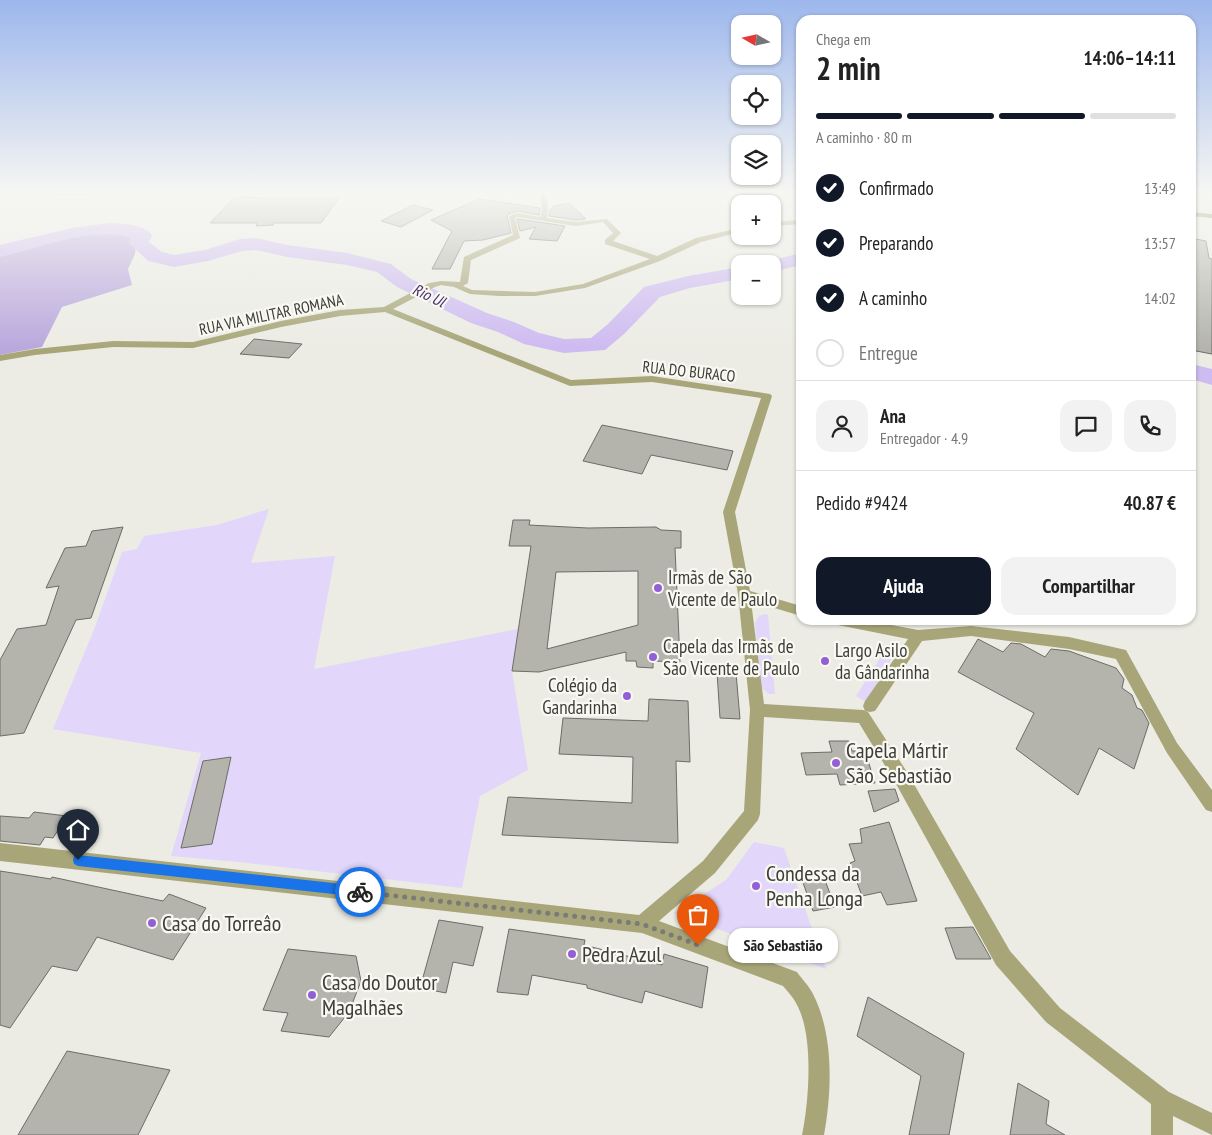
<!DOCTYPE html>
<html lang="pt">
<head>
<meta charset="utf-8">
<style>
  body { margin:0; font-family:"PT Sans Narrow",sans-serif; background:#f2f2f2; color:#222; height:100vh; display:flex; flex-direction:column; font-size:19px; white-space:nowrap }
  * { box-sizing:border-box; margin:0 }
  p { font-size:16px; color:#767676 }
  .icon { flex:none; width:28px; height:28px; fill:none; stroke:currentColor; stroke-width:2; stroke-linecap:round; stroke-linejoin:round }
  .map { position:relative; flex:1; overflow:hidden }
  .details { position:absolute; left:796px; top:15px; width:400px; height:610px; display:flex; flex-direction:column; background:#fff; border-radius:15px; box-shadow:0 1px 4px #0004 }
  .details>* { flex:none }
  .needle { width:32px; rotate:279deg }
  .buttons { position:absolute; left:731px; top:15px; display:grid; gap:10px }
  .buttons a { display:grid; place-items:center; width:50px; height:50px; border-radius:10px; background:#fff; box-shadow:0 1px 4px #0004; font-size:25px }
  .pin { position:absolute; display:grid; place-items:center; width:42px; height:42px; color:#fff; margin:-51px -21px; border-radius:50% 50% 50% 0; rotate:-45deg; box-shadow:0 0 5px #0007 }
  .pin .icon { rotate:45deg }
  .courier { position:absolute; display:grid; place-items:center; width:50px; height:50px; margin:-25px; border:4px solid #1a73e8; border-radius:50%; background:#fff; color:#222; box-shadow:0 1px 6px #0007 }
  .bubble { position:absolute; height:35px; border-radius:15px; background:#fff; box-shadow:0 1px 4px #0004; font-size:16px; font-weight:800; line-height:35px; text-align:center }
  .headline em { font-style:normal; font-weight:800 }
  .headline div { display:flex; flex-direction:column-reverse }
  .headline { display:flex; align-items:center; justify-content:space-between; height:85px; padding:0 20px }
  h1 { font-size:32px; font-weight:800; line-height:38px }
  .bar { display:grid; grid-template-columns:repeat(4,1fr); gap:8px 5px; align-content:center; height:60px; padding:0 20px }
  .bar i { height:6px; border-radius:4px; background:#e0e0e0 }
  .bar .on { background:#111827 }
  .bar p { grid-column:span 4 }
  .line { display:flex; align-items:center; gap:12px; padding:0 20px; border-top:1px solid #e0e0e0 }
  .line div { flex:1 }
  .round { display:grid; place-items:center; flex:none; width:52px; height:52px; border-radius:15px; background:#f2f2f2 }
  ol { padding:0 20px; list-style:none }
  li { display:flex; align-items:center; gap:15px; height:55px }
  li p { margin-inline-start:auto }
  li .icon { padding:5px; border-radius:50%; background:#111827; color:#fff; stroke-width:4 }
  li:last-child { color:#767676 }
  li i { width:28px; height:28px; border:2px solid #e0e0e0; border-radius:50% }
  .cta { display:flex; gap:10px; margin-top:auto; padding:10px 20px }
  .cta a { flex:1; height:58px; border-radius:15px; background:#111827; color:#fff; font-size:20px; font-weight:800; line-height:58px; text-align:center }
  .cta a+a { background:#f2f2f2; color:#222 }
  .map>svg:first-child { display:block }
</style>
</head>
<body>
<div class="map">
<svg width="1212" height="1135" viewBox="0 0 1212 1135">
  <rect width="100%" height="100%" fill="#ecece5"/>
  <g fill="#e2d6fa">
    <path d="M269,509L251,563L335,556L314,669L518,629L512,671L528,770L480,796L462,888L239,862L171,856L201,753L53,729L95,627L122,552L137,549L144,536L217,525Z"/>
    <path d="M765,614L768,615L775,694H769L761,687L755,623L759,616Z"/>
    <path d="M891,641L901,643L866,702L856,696Z"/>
    <path d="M754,842L784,848L826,969L674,913L726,880Z"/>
  </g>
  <path fill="#baa8dd" d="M110,229C119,229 132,229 137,237L135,254L128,269L132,285L62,307L42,347L0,355V252Z"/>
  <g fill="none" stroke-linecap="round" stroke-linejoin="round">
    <g fill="#cebbf1" fill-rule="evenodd">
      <path d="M110,223C123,224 144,224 152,235L149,242L162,252L174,255L205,250L240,239L256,238L287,245L347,253L391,264L411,279L487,313L514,322L539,333L564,339L591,338L608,324L644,287L688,276L740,267V279L690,288L660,297L624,334L605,350L564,353L524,344L498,332L471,323L397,287L377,272L347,265L287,257L256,250L242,251L208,261L174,267L148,261L129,243L131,238C94,225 38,249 0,257V245L72,228Z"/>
      <path d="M801,253V265L772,272V264H763L765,262Z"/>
      <path d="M1191,364L1212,369V385L1191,379Z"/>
    </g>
  </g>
  <g fill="#b4b4ad" stroke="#6d6d67" fill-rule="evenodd">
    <path d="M235,197L264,198H339L321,223H274L273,225L256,226L257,223H210Z"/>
    <path d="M479,199L540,208V211L539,215L518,211L508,214L507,216L511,233L483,240L464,241L450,269H432L452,231L431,220Z"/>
    <path d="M569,203L586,219L576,220L549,216L550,210L554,206Z"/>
    <path d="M413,205L433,210L401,227L381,221Z"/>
    <path d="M517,219H518L565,226L557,241L529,239L536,227L520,231Z"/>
    <path d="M1191,238L1206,241L1209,258L1212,259V354L1191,350Z"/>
    <path d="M254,339L302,344L289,358L240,354Z"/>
    <path d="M602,425L733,451L727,470L651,455L642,474L583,461Z"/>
    <path d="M513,520H530L529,525L588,528L656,527L661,530L681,531V548H675L680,662L653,661V668L637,667L636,661H626V652L539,672L512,671L531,546H509ZM638,571V625L547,649L556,572Z"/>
    <path d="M123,527L91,618L76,620L24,733L0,736V660L17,629L46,625L59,586L46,588L65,548L86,546L92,531Z"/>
    <path d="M978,639L1003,652L1011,643L1021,644L1045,657L1051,649L1069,651L1116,668L1124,679L1122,688L1132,695L1137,708L1142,710L1149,723L1134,769L1099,748L1078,795L1016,749L1034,713L958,672Z"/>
    <path d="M717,672L736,673L740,719L720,718Z"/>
    <path d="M649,699L688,701L690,762L676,761L678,843L502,835L508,797L632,803L633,757L559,754L563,718L648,721Z"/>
    <path d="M829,741H849L852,751H865L875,783L840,785L837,774L806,775L801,753L832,752Z"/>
    <path d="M231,757L212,844L181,848L203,761Z"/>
    <path d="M895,789L899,801L874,812L868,791Z"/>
    <path d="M34,812L67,816L53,838L45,837L40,845L0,841V816L29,818Z"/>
    <path d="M889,822L917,901L887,905L881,892L862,896L850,863L855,861L849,844L862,843L860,829Z"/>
    <path d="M0,871L51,879L52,877L163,901L169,894L206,908L173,960L97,937L77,971L52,966L10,1028L0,1025Z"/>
    <path d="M822,872L835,907L813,911L801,877Z"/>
    <path d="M439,920L483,927L473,966L453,962L446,993L420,988Z"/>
    <path d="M973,927L991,959H956L945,928Z"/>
    <path d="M509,929L585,940L584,945L662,965L664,954L708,967L702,1008L645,991L642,1003L587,988V985L532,975L528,995L497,992Z"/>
    <path d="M288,949L356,956L361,981L349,1012L329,1037L281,1031L288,1013L263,1010Z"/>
    <path d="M868,997L964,1053L949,1135H909L921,1076L857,1036Z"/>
    <path d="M67,1051L170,1070L138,1135H18Z"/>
    <path d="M1018,1083L1049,1101L1046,1124L1065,1135H1010Z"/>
  </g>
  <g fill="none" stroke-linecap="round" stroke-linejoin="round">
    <g fill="#a8a679" fill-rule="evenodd">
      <path d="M53,190H59L60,192L108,190L91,196H57L55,195Z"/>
      <path d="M540,190H546L548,211L547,218L576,222L607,219L621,233L613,241L657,256L696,238L740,228V232L701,242L660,261L585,288L535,296H499L470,294L454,287L441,285L435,287L393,309L571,380L652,376L770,394L772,396L735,512L750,591L801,606V616L751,601L764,704L863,710L868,712L907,772L1010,951L1060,1008L1169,1092L1212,1113V1135L1173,1116V1135H1151V1104L1046,1022L996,965L895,782L859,723L764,717L760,814L758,820L715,873L659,921L797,972C802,979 809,986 813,994C834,1035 832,1091 824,1135H802C809,1101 814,1036 797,1005C794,998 788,992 783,986L642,933L0,861V843L639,915L703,861L744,811L750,710L738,594L723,512L761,398L652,382L570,386L385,312L340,316L281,327L193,348L113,347L35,355L0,361V355L35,349L113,341L193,342L281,321L340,310L384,307L429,283L441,281L460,282L464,257L513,235L509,216L518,213L540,217L542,211ZM518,217L576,226L603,222L613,233L605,240V244L650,259L583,284L535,292L472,290L463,286L468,283L471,260L520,238L515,218Z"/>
      <path d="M801,220V224L772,226V222Z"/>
      <path d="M831,620H865L918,630L971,626L1069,637L1126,650L1177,743L1212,790V812L1206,810L1167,753L1116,659L1069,649L971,636L922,641L875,711L870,712L865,711L863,706L865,701L908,639L833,624Z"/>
    </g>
    <path fill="#6e6b22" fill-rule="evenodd" d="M1191,212L1212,214V218L1191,216Z"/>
  </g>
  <linearGradient id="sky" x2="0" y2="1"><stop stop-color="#9db7ec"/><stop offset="0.55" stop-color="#f6f6f3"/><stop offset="1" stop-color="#f6f6f3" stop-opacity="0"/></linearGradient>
  <rect width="1212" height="348" fill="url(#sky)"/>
  <path fill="#1a73e8" d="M78,855L360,886L364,888L365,892L364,896L360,897L78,866L74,864L73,860L74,856Z"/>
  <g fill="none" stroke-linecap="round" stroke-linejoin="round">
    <path stroke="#7a7a76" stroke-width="5" stroke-dasharray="0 9" d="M360,892L642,924L698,945"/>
  </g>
  <g fill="#925fd8" stroke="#f9f9f2" stroke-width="2">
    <circle cx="658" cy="588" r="5"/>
    <circle cx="653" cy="657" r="5"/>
    <circle cx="825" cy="661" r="5"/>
    <circle cx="627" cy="696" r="5"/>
    <circle cx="836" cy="763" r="5"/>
    <circle cx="756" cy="886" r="5"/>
    <circle cx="152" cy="923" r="5"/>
    <circle cx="572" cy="954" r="5"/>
    <circle cx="312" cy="995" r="5"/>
  </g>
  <g text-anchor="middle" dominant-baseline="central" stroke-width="4.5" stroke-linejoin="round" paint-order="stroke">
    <g font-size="16" font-style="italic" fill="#4a2f6e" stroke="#f9f9f2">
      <text transform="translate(429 295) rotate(25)">Rio Ul</text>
    </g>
    <g font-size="16" fill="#3d3d3a" stroke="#f9f9f2">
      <text transform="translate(271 314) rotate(-12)">RUA VIA MILITAR ROMANA</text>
      <text transform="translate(689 371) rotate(6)">RUA DO BURACO</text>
    </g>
    <g font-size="19" fill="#3d3d3a" stroke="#f9f9f2" text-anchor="start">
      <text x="668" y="577">Irmãs de São<tspan x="668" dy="22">Vicente de Paulo</tspan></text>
      <text x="663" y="646">Capela das Irmãs de<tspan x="663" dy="22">São Vicente de Paulo</tspan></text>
      <text x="835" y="650">Largo Asilo<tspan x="835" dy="22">da Gândarinha</tspan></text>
      <text x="617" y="685" text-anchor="end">Colégio da<tspan x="617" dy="22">Gandarinha</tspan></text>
    </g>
    <g font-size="22" fill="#3d3d3a" stroke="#f9f9f2" text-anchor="start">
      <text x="846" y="750">Capela Mártir<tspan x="846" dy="25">São Sebastião</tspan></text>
      <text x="766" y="873">Condessa da<tspan x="766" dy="25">Penha Longa</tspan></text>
      <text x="162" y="923">Casa do Torreâo</text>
      <text x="582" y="954">Pedra Azul</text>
      <text x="322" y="982">Casa do Doutor<tspan x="322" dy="25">Magalhães</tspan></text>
    </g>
  </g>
</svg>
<div class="buttons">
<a><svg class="needle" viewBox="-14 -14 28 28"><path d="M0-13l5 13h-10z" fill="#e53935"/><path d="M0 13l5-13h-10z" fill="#767676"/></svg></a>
<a><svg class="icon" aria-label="locate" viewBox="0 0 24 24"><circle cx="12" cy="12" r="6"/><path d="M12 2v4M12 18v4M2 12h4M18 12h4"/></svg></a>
<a><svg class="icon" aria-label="layers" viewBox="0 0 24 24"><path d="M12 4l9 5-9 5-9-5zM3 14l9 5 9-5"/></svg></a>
<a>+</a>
<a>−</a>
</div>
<div class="pin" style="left:698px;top:945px;background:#ea580c"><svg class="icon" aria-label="bag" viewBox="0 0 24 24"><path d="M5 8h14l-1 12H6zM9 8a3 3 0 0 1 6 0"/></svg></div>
<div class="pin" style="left:78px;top:860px;background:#1f2937"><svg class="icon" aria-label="home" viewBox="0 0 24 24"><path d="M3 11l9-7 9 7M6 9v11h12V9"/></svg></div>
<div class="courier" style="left:360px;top:892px"><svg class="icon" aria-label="bike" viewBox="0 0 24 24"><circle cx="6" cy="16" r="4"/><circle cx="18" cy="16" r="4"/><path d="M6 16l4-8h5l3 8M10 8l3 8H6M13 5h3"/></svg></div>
<div class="bubble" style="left:728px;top:928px;width:110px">São Sebastião</div>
<section class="details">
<div class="headline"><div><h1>2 min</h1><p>Chega em</p></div><em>14:06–14:11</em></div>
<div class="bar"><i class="on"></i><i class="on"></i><i class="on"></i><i></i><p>A caminho · 80 m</p></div>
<ol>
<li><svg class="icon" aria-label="check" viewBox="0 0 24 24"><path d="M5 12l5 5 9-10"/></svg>Confirmado<p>13:49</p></li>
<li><svg class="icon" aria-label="check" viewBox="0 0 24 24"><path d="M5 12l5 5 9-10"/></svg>Preparando<p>13:57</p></li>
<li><svg class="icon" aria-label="check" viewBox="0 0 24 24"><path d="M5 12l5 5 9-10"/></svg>A caminho<p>14:02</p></li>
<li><i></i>Entregue</li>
</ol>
<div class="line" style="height:90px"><a class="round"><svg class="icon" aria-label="person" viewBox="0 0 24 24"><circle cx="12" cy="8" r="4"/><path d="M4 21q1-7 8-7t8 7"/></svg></a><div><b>Ana</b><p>Entregador · 4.9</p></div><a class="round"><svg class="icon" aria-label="chat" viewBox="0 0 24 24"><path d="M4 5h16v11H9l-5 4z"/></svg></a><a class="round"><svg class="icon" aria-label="phone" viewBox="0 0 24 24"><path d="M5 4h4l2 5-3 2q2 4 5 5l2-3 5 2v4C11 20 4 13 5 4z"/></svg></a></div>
<div class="line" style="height:65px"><div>Pedido #9424</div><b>40.87 €</b></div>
<div class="cta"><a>Ajuda</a><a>Compartilhar</a></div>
</section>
</div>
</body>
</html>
